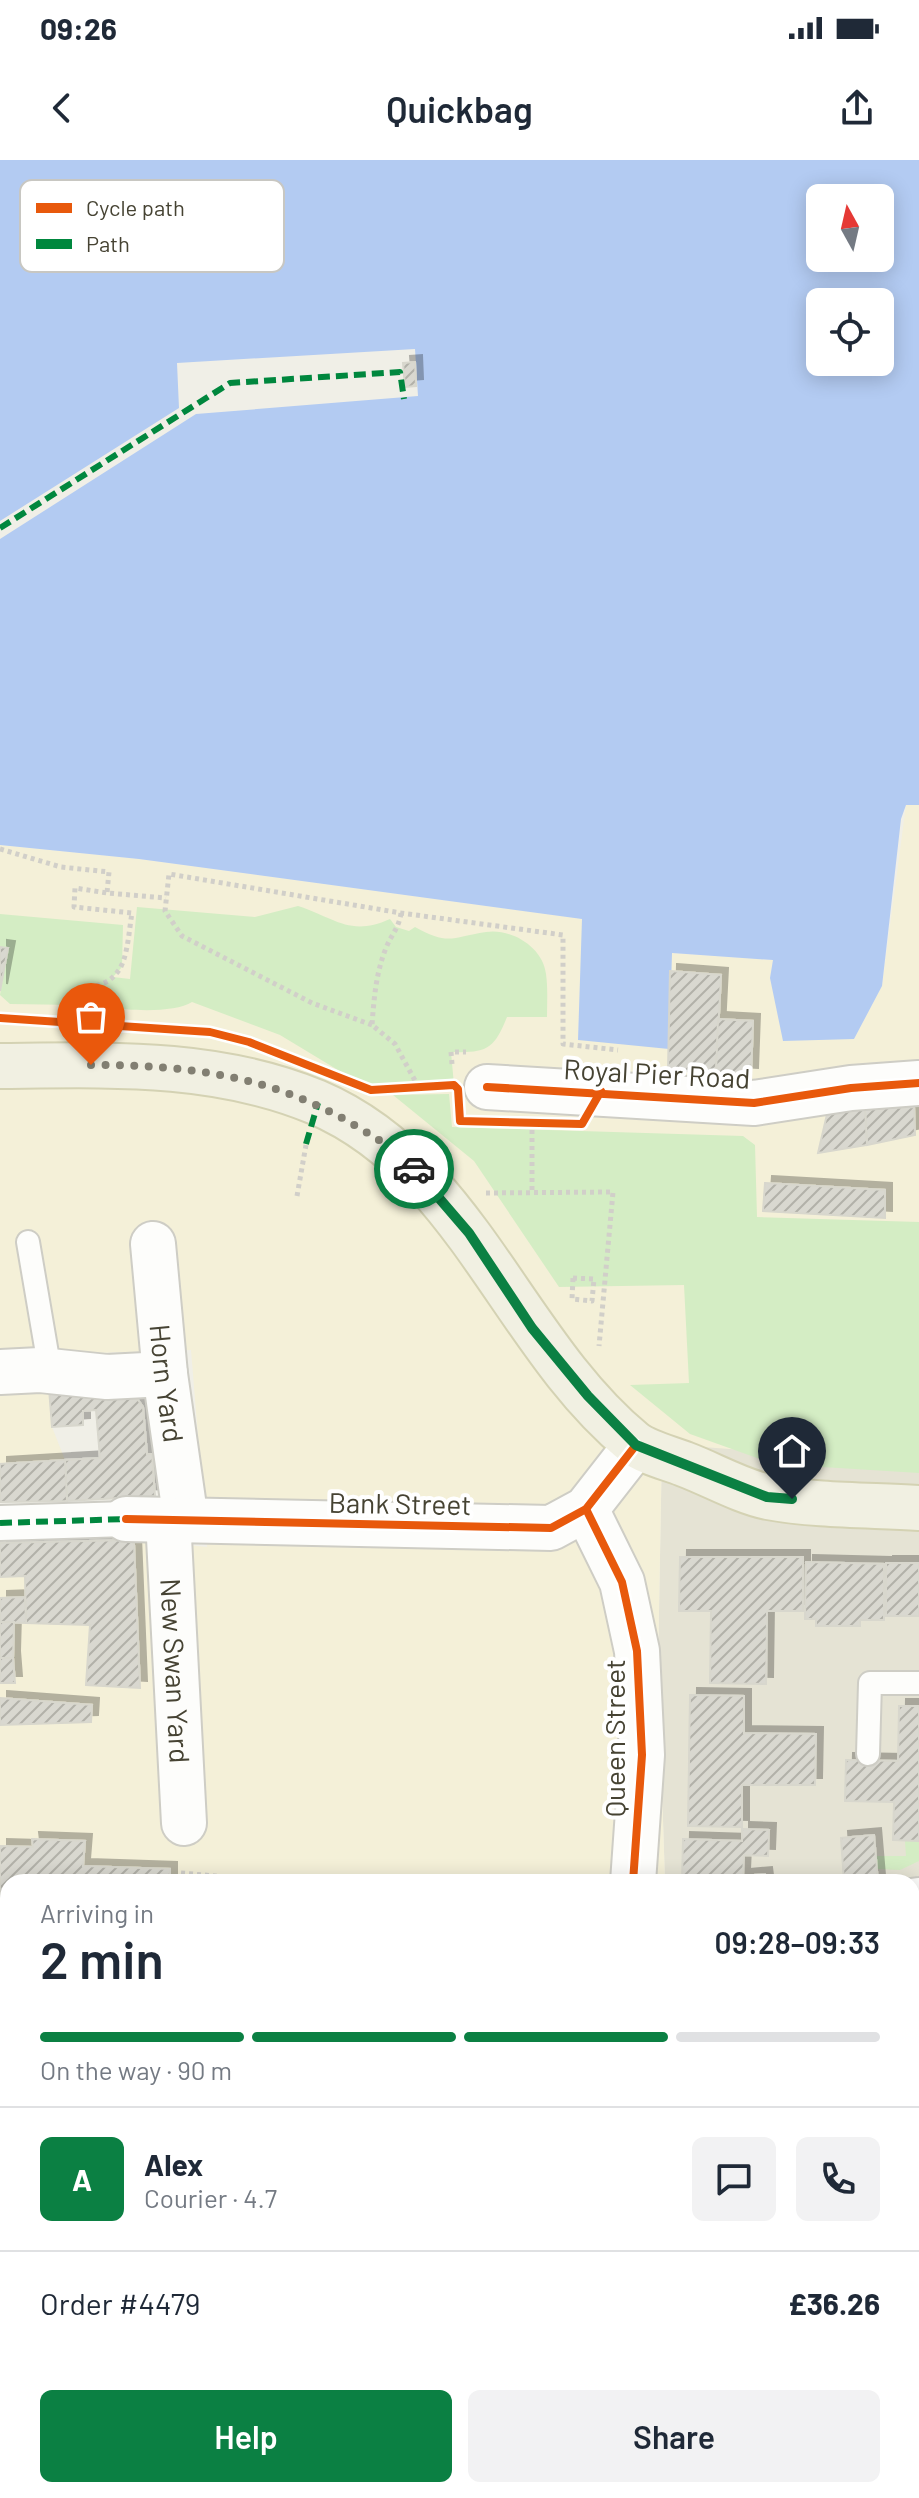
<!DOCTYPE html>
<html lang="en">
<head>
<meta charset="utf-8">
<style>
  body { margin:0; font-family:Barlow,sans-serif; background:#f2f2f3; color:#1f2937; height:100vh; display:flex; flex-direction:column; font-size:30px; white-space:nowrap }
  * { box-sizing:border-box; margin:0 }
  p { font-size:26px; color:#747a83 }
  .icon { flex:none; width:44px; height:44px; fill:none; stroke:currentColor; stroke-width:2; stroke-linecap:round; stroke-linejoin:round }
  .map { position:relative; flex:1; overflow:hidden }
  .sheet { position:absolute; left:0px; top:1714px; width:920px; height:624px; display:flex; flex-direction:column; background:#fff; border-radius:24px 24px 0 0; box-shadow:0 4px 20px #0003 }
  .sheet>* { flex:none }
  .needle { width:52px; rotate:352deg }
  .buttons { position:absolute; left:806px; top:24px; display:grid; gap:16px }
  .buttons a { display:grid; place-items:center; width:88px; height:88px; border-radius:12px; background:#fff; box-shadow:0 4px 20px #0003; font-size:40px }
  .pin { position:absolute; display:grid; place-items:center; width:68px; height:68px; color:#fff; margin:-82px -34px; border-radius:50% 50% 50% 0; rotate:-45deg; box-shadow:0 0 8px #0007 }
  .pin .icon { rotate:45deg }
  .courier { position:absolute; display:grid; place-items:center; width:80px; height:80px; margin:-40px; border:6px solid #0b8043; border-radius:50%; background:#fff; color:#222; box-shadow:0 2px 10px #0007 }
  .head em { font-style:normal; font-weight:600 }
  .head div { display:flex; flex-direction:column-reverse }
  .head { display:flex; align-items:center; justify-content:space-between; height:136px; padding:0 40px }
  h1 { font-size:52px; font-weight:600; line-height:60px }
  .bar { display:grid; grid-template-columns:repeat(4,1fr); gap:12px 8px; align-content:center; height:96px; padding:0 40px }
  .bar i { height:10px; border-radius:6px; background:#e0e1e3 }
  .bar .active { background:#0b8043 }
  .bar p { grid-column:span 4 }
  .line { display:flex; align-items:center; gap:20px; padding:0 40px; border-top:2px solid #e0e1e3 }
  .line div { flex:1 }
  .round { display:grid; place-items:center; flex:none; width:84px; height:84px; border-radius:12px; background:#f2f2f3 }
  .primary-button { display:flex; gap:16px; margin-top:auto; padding:16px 40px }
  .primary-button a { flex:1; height:92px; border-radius:12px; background:#0b8043; color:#fff; font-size:32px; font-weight:600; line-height:92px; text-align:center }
  .primary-button a+a { background:#f2f2f3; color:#1f2937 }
  .status { display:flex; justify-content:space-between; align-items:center; height:56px; padding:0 40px; background:#fff; direction:ltr }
  .status svg { height:22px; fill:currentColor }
  header { display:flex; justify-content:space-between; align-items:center; height:104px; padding:0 40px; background:#fff; font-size:36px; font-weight:600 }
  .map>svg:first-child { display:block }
</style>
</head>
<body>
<div class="status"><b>09:26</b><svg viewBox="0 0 49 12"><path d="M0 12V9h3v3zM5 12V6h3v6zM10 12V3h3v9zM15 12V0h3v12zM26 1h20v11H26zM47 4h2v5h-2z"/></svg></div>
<header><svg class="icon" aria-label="back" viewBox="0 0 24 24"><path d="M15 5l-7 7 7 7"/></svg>Quickbag<svg class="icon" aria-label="share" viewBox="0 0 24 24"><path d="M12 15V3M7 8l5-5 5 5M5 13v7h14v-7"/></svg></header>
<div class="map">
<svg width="919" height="2338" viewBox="0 0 919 2338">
  <defs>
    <pattern id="building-hatch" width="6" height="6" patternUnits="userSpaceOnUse" patternTransform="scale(2)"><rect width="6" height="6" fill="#d9d8d0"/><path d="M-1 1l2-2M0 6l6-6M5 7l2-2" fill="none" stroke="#b2b1a9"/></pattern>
    <filter id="shadow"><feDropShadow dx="7" dy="-7" stdDeviation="0" flood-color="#0004"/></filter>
  </defs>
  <rect width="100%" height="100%" fill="#f0efe7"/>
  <g fill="#e5e3d4">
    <path d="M662,1283L919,1303V1729L912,1722H665L658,1508Z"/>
    <path d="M912,1999H919V2323L912,2322Z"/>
  </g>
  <g fill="#f4f0d8">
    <path d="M906,645H919V1303L662,1284L658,1508L665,1722H8V2318L4,2317L0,2314V1383L139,1380L207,1387L191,1190L0,1196V685L139,699L583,759L578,879L669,888L671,793L773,800L770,818L854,879L882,826Z"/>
    <path d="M48,1215L52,1267L65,1300L0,1304V1218Z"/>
    <path d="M912,2322L919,2323V2338H110L72,2330H912Z"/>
  </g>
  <g fill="#d4edc4">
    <path d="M298,746C335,758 350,777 390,759L396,767L409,771L415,767C449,786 452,777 486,772C511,768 543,787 546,814C548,828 547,843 547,857H507C494,890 486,893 451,892L454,925L371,930L280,875L192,842C170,856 100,850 76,839V845L10,844L0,835L8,788L0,787V754L123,765L122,807L113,817L130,819L137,747L255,757Z"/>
    <path d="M449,934L452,967L743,976L755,985L757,1057L919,1062V1313L774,1304L690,1274L630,1225L689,1223L684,1125L559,1127L474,1001L393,935Z"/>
    <path d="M905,1681H919V1701L900,1710L877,1709L876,1696H906Z"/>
  </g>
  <path fill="#b3cbf2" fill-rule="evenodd" d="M0,0H919V645H906L901,659L882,826L854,879L783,881L770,818L773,800L672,793L669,889L578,880L582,759L139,699L0,685ZM820,38H880V98H820ZM820,142H880V202H820Z"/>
  <path fill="#f0efe7" d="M415,189L418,236L196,254L0,379V361L179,248L177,203Z"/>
  <g fill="url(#building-hatch)" stroke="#d8d7cd" stroke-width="2" filter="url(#shadow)">
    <path d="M415,202L416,226L405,227L403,203Z"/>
    <path d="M0,787L8,788L0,831Z"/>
    <path d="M670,811L721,815L716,913L668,910Z"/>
    <path d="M718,859L753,861L751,915L716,913Z"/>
    <path d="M914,947L915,975L867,985L865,949Z"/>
    <path d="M865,949L867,985L818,993L828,950Z"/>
    <path d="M765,1023L885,1030V1058L763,1051Z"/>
    <path d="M48,1215L130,1232L138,1240L143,1247L147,1294H152L155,1336L67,1341L65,1300L100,1298L96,1250L83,1251V1265L52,1267Z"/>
    <path d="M65,1300L67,1341L0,1342V1304Z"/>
    <path d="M131,1380L134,1384L140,1528L86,1525L90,1465L26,1463L25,1416L0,1417V1383Z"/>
    <path d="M680,1397H803V1451H767L766,1524L710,1523L711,1451H679Z"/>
    <path d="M806,1402L884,1404V1460H860V1466H816V1459H805Z"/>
    <rect x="886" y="1403" width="33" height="53"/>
    <path d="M25,1437L26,1463L0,1462V1438Z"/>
    <path d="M0,1462H14L13,1498H0Z"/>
    <path d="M0,1498H13L15,1523H0Z"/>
    <path d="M690,1535L744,1536V1573L816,1574L815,1625H742V1667L688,1666Z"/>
    <path d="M0,1538L92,1545L91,1562L0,1565Z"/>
    <path d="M899,1546H919V1681L893,1680L894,1642L845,1641L846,1600L898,1601Z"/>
    <path d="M742,1669L769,1670L768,1696L744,1695L743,1716L765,1714L766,1722H682L683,1679L742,1681Z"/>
    <path d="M874,1675L878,1722H844L841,1678Z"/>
    <path d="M32,1679L85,1681L83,1706L170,1709V1722H8V1809L0,1810V1686L33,1687Z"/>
    <path d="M8,1866V1931L0,1932V1867Z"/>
    <path d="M8,1977V2038L0,2039V1978Z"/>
    <path d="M8,2038V2103H0V2039Z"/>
    <path d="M0,2103H8V2318L0,2314Z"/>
    <path d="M912,2322L919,2323V2338H766L765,2330H912Z"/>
    <path d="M94,2330H156L154,2338H110L93,2334Z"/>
    <path d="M156,2330H198L197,2338H154Z"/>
    <path d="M198,2330H241L239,2338H197Z"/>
    <path d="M241,2330H305L303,2338H239Z"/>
    <path d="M305,2330H334L332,2338H303Z"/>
    <path d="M334,2330H377L374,2338H332Z"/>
    <path d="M377,2330H399L396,2338H374Z"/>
    <path d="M418,2330H439L437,2338H416Z"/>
    <path d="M439,2330H497L494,2338H437Z"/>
    <path d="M497,2330H532L535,2331L533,2338H494Z"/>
  </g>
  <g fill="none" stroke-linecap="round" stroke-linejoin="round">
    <defs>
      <g id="service">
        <path d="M28,1082L50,1211"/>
        <path d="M868,1594L870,1523H919"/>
        <path d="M912,1885L919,1884"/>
      </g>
      <path id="pedestrian" d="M0,1363L126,1359"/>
      <g id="minor">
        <path d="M487,927L754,943L851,928L919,923"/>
        <path id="s1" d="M153,1084L165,1214L186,1361"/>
        <path d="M0,1212L40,1210L107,1217L165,1214"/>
        <path d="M586,1349L622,1422L637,1491L642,1595L633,1722"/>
        <path d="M126,1359L551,1368L586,1349L636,1285"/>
        <path id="s2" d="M168,1359L184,1663"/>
        <path d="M912,1741L919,1740"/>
        <path d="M650,2330L651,2338"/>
      </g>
      <path id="primary" d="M0,906C106,905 215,900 316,942C467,1006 512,1183 634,1283C647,1293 669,1298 684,1304C711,1314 740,1331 768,1337C817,1346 870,1345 919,1348"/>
    </defs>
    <use href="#service" stroke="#cecdc5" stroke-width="26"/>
    <use href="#pedestrian" stroke="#cecdc5" stroke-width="38"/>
    <use href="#minor" stroke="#cecdc5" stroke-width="48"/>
    <use href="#primary" stroke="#d4d2b3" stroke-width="48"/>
    <g stroke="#d1cfc9" stroke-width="5" stroke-dasharray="4 4" stroke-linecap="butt">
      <path d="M0,689L61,707L109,712L107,733L166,738"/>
      <path d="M401,753C399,768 391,775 386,788C376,813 374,838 372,865L395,884L418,926"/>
      <path d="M77,863C74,809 98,840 119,810C128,796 129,770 132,753L74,747L75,728L107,733"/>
      <path d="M372,865L312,843L182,776L165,751L169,714L401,753L563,775V884L618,890"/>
      <path d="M452,904L451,892H466"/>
      <path d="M532,970V1030"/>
      <path d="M486,1033L613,1032L599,1186"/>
      <path d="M297,1036L306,985"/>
      <path d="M573,1118L594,1119L592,1141L572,1139Z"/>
      <path d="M181,1713L284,1722"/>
      <path d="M0,1752L8,1754"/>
    </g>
    <use href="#service" stroke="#fdfdfb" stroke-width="22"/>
    <use href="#pedestrian" stroke="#fdfdfb" stroke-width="34"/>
    <use href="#minor" stroke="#fdfdfb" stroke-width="44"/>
    <use href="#primary" stroke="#f1f0e2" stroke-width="44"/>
    <g stroke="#00873e" stroke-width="6" stroke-dasharray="12 6" stroke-linecap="butt">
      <path d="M0,368L230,223L400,212L404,239"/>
      <path d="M306,984L318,943"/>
      <path d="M0,1363L126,1359"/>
    </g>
    <defs>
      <g id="cycleway">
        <path d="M0,858L210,872L249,882L371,930L454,925L458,929L460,961L582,964L601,931"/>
        <path d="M487,927L754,943L851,928L919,923"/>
        <path d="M586,1349L622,1422L637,1491L642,1595L633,1722"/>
        <path d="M126,1359L551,1368L586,1349L636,1285"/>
      </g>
    </defs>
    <use href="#cycleway" stroke="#fff" stroke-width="13"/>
    <use href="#cycleway" stroke="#e8590c" stroke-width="8"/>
  </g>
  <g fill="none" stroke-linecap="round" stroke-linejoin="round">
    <path stroke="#827f72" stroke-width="8" stroke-dasharray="0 14.4" d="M91,905C191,905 275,916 361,969C381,981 398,991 414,1009"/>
    <path stroke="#0b8043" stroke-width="10" d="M414,1009L469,1073L532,1168L588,1236L636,1285L767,1337L792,1339"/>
  </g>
  <g text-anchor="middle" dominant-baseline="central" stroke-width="8" stroke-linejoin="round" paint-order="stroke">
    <g font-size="28" fill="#464333" stroke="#fff">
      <text transform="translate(657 913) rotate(3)">Royal Pier Road</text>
      <text stroke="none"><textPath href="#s1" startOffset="140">Horn Yard</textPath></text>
      <text transform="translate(400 1343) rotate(1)">Bank Street</text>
      <text stroke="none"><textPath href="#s2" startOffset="152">New Swan Yard</textPath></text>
      <text transform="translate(614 1578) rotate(-90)">Queen Street</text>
    </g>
  </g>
  <rect x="20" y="20" width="264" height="92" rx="12" fill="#fff" stroke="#c8c7c2" stroke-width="2"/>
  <rect x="36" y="43" width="36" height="10" fill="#e8590c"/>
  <rect x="36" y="79" width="36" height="10" fill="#00873e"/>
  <g font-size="22" fill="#464333">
    <text x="86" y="56">Cycle path</text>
    <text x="86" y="92">Path</text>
  </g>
</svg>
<div class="buttons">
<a><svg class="needle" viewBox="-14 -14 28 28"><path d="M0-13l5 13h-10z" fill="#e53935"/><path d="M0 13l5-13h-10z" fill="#747a83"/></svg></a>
<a><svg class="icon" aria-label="locate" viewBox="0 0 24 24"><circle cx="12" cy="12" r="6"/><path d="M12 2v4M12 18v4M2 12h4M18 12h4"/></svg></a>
</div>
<div class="pin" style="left:91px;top:905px;background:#ea580c"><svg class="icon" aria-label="bag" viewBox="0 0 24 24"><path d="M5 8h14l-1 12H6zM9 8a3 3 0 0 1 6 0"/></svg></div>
<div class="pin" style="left:792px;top:1339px;background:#1f2937"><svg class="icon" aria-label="home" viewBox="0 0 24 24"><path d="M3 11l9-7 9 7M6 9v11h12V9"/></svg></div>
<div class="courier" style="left:414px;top:1009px"><svg class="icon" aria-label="car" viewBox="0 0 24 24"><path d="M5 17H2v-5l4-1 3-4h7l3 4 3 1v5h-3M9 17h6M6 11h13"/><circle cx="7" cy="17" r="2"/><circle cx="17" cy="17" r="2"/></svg></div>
<section class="sheet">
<div class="head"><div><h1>2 min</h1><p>Arriving in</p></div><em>09:28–09:33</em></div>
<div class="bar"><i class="active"></i><i class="active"></i><i class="active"></i><i></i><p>On the way · 90 m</p></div>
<div class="line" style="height:144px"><b class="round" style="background:#0b8043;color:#fff">A</b><div><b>Alex</b><p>Courier · 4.7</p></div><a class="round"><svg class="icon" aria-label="chat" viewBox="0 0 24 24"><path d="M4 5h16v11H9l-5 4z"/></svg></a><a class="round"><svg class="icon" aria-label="phone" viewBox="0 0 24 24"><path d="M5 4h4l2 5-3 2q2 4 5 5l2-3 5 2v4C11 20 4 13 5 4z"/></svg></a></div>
<div class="line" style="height:104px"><div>Order #4479</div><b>£36.26</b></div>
<div class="primary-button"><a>Help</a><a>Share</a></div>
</section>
</div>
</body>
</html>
